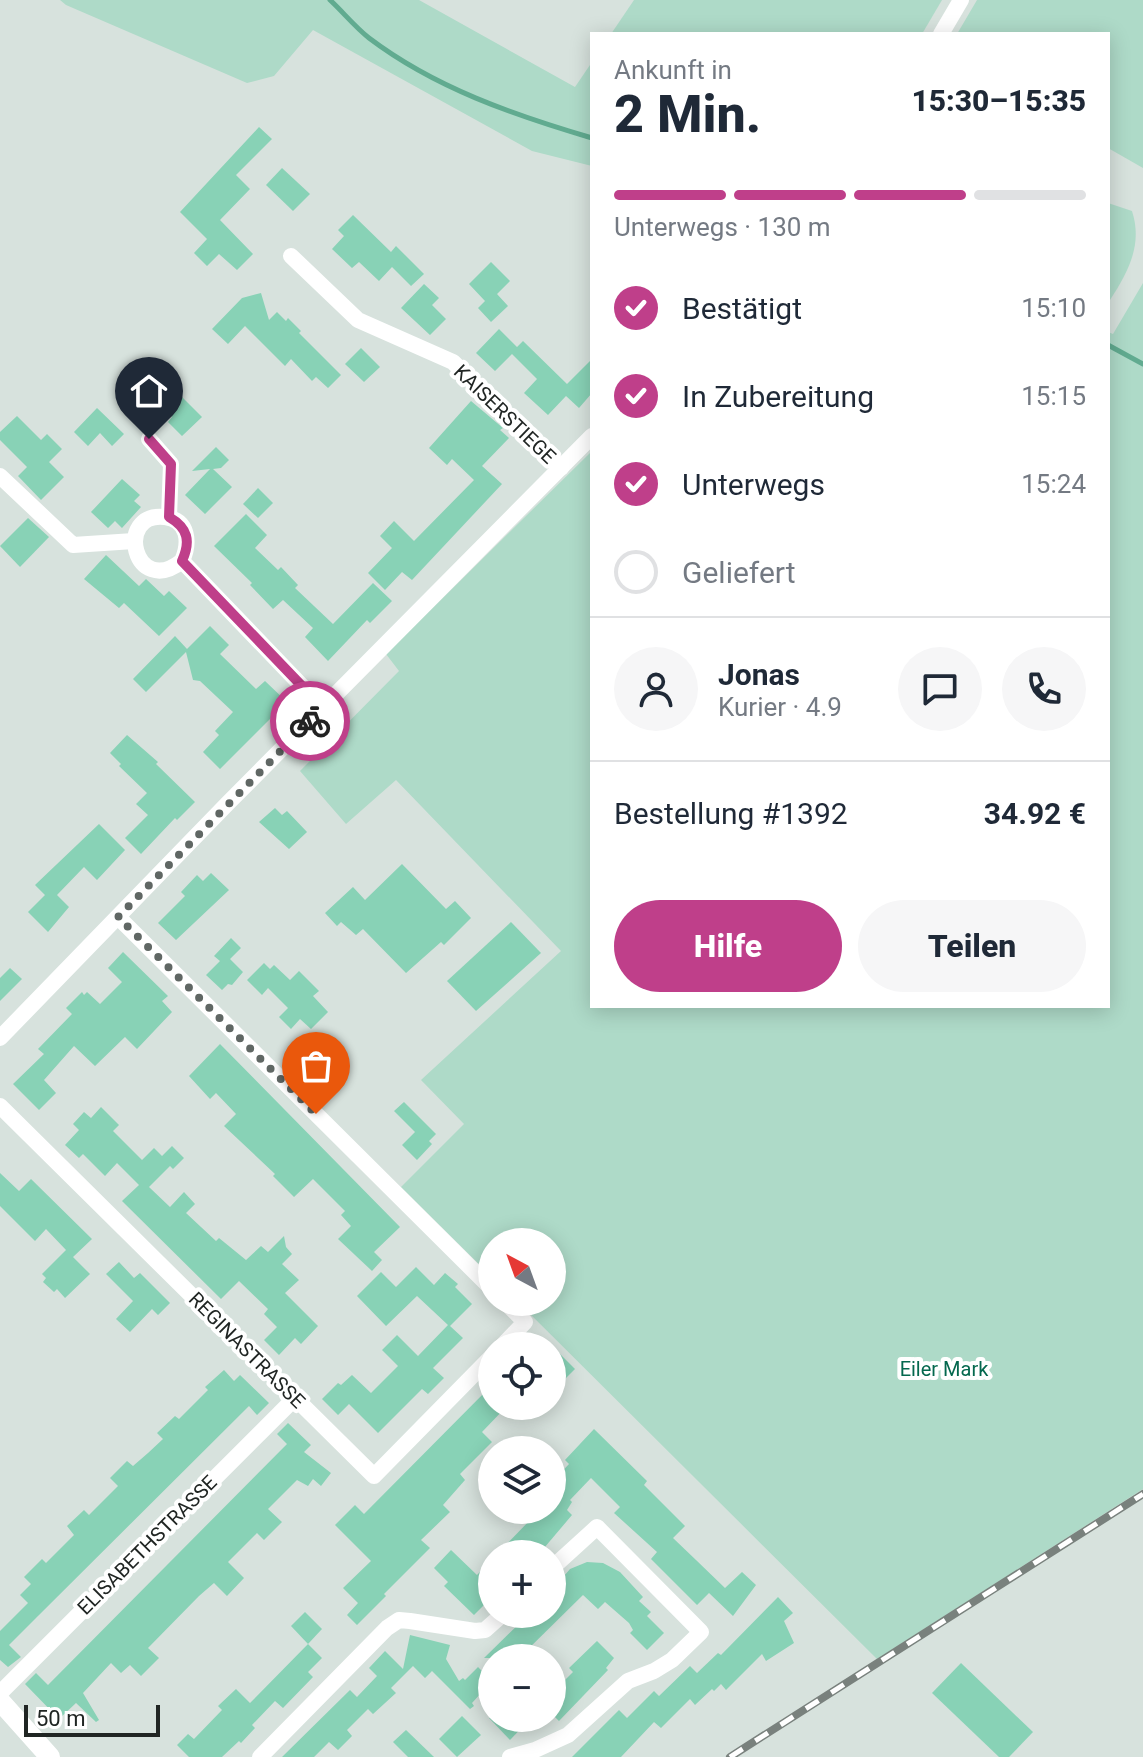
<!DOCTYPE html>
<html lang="de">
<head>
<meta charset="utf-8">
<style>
  body { margin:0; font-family:Roboto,sans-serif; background:#f6f6f7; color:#1f2937; height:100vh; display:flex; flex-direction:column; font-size:30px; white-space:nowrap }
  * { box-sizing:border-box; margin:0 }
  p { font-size:26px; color:#747a83 }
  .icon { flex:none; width:44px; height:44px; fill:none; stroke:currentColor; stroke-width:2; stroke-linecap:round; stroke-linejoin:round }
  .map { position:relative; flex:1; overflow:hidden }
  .panel { position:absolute; left:590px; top:32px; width:520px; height:976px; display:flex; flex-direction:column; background:#fff; border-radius:0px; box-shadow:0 4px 20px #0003 }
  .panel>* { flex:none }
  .needle { width:52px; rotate:319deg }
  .tools { position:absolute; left:478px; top:1228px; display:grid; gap:16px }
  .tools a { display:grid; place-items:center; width:88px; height:88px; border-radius:50%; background:#fff; box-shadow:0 4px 20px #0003; font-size:40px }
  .scale { position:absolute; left:24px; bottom:20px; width:136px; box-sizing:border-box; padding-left:8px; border:4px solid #202523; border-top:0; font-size:22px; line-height:28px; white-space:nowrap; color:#202523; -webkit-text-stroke:6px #fff; paint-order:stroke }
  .pin { position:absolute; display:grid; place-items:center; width:68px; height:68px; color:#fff; margin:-82px -34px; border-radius:50% 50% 50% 0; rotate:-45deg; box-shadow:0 0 8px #0007 }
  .pin .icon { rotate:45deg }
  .courier { position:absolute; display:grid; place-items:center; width:80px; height:80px; margin:-40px; border:6px solid #bf3f8a; border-radius:50%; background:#fff; color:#222; box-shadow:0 2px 10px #0007 }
  .overview em { font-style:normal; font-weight:800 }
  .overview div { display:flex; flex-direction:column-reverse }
  .overview { display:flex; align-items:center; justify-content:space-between; height:136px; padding:0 24px }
  h1 { font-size:52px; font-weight:800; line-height:60px }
  .bar { display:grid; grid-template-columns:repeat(4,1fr); gap:12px 8px; align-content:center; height:96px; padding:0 24px }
  .bar i { height:10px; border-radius:6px; background:#e0e1e3 }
  .bar .selected { background:#bf3f8a }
  .bar p { grid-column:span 4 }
  .line { display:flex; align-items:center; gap:20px; padding:0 24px; border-top:2px solid #e0e1e3 }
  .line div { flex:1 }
  .round { display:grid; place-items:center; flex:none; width:84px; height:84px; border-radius:42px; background:#f6f6f7 }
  ol { padding:0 24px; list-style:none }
  li { display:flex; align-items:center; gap:24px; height:88px }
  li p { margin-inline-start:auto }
  li .icon { padding:8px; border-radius:50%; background:#bf3f8a; color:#fff; stroke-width:4 }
  li:last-child { color:#747a83 }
  li i { width:44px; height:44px; border:4px solid #e0e1e3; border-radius:50% }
  .action { display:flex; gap:16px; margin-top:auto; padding:16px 24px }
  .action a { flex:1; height:92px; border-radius:48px; background:#bf3f8a; color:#fff; font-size:32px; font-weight:800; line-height:92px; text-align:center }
  .action a+a { background:#f6f6f7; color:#1f2937 }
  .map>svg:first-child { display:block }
</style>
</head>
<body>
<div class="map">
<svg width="1143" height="1757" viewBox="0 0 1143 1757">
  <rect width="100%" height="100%" fill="#d7e2dd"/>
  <g fill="#aedac8">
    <path d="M60,0H419L575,87L592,62V166L532,151L313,30L274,76L247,83L66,5Z"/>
    <path d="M634,0H942L922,34H611Z"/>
    <path d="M977,0H1143V168L1108,148V34H957Z"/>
    <path d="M1108,203L1132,211C1143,245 1128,272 1110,300Z"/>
    <path d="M1143,283V1489L877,1659L518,1302H552V1242H492V1277L401,1187L464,1124L421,1080L561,951L396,780L346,824L300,771L399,671L386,654L592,451V1006H1108V332L1113,334Z"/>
  </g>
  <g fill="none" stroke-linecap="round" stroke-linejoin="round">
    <g stroke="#61ab90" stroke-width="5">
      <path d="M330,0C343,12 355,27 369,38C435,88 514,115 592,138"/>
      <path d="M1108,345L1143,364"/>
    </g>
  </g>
  <g fill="#88d2b6">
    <path d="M259,127L272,139L236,175L250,189L220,220L253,254L237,270L219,254L207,266L194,253L207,239L180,212Z"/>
    <path d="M282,168L310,194L293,211L266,185Z"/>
    <path d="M353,215L391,252L396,246L424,274L411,286L392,267L379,281L359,262L352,268L332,249L344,236L338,230Z"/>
    <path d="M491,262L510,281L497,294L508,306L491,322L478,308L485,301L469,284Z"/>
    <path d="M424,284L439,298L432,305L446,319L430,335L401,308Z"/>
    <path d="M261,293L269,320L277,312L286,321L288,318L301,331L299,333L341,375L328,388L316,377L312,381L291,359L285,366L245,326L228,344L212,329L242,298Z"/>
    <path d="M499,329L517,347L523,341L567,384L592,359V393L579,408L566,396L548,415L524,393L537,379L512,354L495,371L476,353Z"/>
    <path d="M361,348L380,367L364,382L345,364Z"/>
    <path d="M180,395L202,417L182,436L168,422L172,417L166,410Z"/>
    <path d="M471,401L503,428L500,430L509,438L482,466L502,484L412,580L402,572L385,590L368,573L392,548L380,536L394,521L414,541L474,480L452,459L447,465L429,448Z"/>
    <path d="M97,408L124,434L112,446L100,433L88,446L74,432Z"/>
    <path d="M17,416L41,440L47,434L62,449L49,462L64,477L41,500L18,476L27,467L0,440V432Z"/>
    <path d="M216,447L229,460L221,468L213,469L232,487L205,514L185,495L210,469L192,471Z"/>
    <path d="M122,479L140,495L134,501L141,507L122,528L115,521L108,528L91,512Z"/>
    <path d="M258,488L273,503L258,518L243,504Z"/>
    <path d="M246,514L267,535L255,548L278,570L281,567L298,585L295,588L333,624L373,583L392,601L370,623L367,620L328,661L305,637L313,628L283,600L273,609L250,585L252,583L214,546Z"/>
    <path d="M28,518L49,537L20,567L0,546Z"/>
    <path d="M106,555L139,586L146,579L164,596L169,591L187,608L159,636L124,603L119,608L84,579Z"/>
    <path d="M210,626L229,645L220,654L256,689L265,681L287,702L220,769L203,752L219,735L215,731L233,712L200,681L193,680L186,652L146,692L133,679L175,636L187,649Z"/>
    <path d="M127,735L158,762L156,764L195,802L177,820L175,818L141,854L125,838L148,815L136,804L147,793L119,766L121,764L110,753Z"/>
    <path d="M275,808L282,815L287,811L307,832L289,849L259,822Z"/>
    <path d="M99,824L125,850L97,880L84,867L57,895L69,907L48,932L28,912L45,895L35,885Z"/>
    <path d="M402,864L446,909L455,901L471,918L444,945L441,942L406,973L363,929L356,935L341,922L337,926L325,913L353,887L365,900Z"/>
    <path d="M211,873L229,890L176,940L158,923L185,896L181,892L197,875L203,881Z"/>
    <path d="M511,922L541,953L476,1011L447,981Z"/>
    <path d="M231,938L241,948L230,959L243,972L232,985L228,984L222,990L206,975L220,961L214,956Z"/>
    <path d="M123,952L168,996L162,1001L172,1012L137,1049L125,1037L95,1066L74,1046L44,1080L56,1093L39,1110L13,1084L44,1054L38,1049L72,1014L66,1008L82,992L84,995L87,992L100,1004L122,982L108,968Z"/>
    <path d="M264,963L270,969L274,965L290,980L299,971L319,991L313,996L328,1012L311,1029L300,1019L291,1029L279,1017L288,1008L268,988L262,995L247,980Z"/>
    <path d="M10,968L22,979L0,1001V978Z"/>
    <path d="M220,1044L400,1227L374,1252L382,1260L372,1271L338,1239L351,1226L341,1215L345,1211L313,1179L294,1197L273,1176L275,1174L224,1126L236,1114L216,1093L210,1099L189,1076Z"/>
    <path d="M404,1102L436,1134L429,1141L432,1144L417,1160L402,1145L415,1132L394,1111Z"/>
    <path d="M101,1107L119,1125L113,1131L142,1160L154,1148L162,1156L172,1146L184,1158L173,1169L170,1166L149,1187L170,1207L184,1192L195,1204L186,1213L216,1241L219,1238L246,1260L261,1246L268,1252L284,1236L286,1247L292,1254L282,1264L299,1280L285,1293L318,1326L301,1344L295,1338L279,1355L264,1340L277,1327L264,1314L268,1309L239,1281L221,1299L122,1201L139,1185L117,1163L105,1176L83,1154L79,1158L65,1145L79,1130L73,1124L84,1112L91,1118Z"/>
    <path d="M0,1173L19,1191L31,1179L92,1239L73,1257L90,1274L65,1298L57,1289L54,1292L43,1282L46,1278L42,1274L66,1250L46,1229L35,1241L0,1206Z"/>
    <path d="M119,1262L134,1278L140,1273L170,1303L158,1315L152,1309L130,1332L116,1319L133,1301L106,1274Z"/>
    <path d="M416,1267L434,1285L445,1273L458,1284L455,1287L472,1304L450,1326L463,1338L433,1368L444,1378L428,1394L422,1389L378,1433L349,1404L338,1415L322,1399L338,1383L341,1385L352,1375L371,1393L398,1366L382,1350L397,1335L418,1356L448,1325L417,1296L386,1326L357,1296L381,1272L396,1287Z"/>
    <path d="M552,1346L575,1369L552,1392Z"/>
    <path d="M224,1370L234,1381L240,1375L269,1403L257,1415L249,1406L36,1618L9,1645L21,1657L8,1667L0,1660V1631L28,1603L20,1595L31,1584L24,1577L42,1559L46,1563L74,1535L67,1526L84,1510L89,1515L118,1486L110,1478L127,1461L133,1466L148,1453L163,1439L157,1433L175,1416L179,1419L208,1390L205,1387Z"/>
    <path d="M492,1385V1406H507L482,1432L492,1442L460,1474L465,1480L443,1505L450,1512L421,1540L430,1548L384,1594L386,1596L357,1625L347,1615L358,1603L343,1588L371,1561L335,1525L355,1505L364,1514Z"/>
    <path d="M288,1423L311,1445L304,1452L331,1473L321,1486L313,1479L308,1486L297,1480L268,1509L282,1522L264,1540L257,1533L228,1562L244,1578L227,1596L214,1583L199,1596L148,1648L159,1658L141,1676L130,1665L121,1673L111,1663L83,1693L99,1720L96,1722L76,1703L59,1719L25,1684L36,1673L48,1685L287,1444L277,1434Z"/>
    <path d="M594,1429L647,1481L644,1485L685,1526L673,1538L696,1560L725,1588L742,1572L756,1585L733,1616L709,1593L697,1605L651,1559L657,1552L614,1513L620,1507L591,1478L570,1500L572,1502L567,1510L572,1515L539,1554H497L532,1518L523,1510H552V1482L569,1464L565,1460Z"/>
    <path d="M451,1550L477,1575L492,1559V1597L474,1615L444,1586L448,1582L434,1568Z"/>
    <path d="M587,1562L603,1563L620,1572L643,1597L639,1601L651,1612L647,1616L664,1633L647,1650L630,1633L633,1630L629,1623L605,1602L598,1609L583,1595L519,1658H484L529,1614H552V1590L570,1569Z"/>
    <path d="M778,1597L793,1613L784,1621L794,1643L766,1661L762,1654L726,1690L721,1684L714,1691L712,1689L695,1705L690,1699L661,1728L654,1722L621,1757H572L619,1710L627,1718L654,1691L659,1696L690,1666L697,1673L718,1653L721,1655Z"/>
    <path d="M305,1612L322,1629L308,1644L291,1626Z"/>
    <path d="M410,1635L450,1645L446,1659L459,1681L463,1678L465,1680L478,1667L492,1681L472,1703L474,1706L470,1709L432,1671L425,1678L413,1666L391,1688L396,1693L373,1714L368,1709L347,1730L352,1736L338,1750L329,1742L314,1757H282L350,1690L357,1697L377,1676L369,1668L385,1651L403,1669Z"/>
    <path d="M597,1641L614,1658L606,1668L608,1670L559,1721L552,1714V1693L573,1672L569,1668Z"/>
    <path d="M308,1644L322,1658L308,1672L313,1677L283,1708L275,1701L252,1725L255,1728L241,1743L239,1741L222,1757H189L177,1745L188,1734L194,1739L222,1710L218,1706L236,1689L250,1703Z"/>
    <path d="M961,1663L1033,1732L1009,1757H999L932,1693Z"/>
    <path d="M462,1716L481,1735L457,1757L439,1739Z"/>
    <path d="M489,1718H531L510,1740Z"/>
    <path d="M406,1730L434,1757H408L393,1742Z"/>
  </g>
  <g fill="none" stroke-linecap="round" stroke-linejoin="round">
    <g stroke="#fff" stroke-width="16">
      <path d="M941,34L961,0"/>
      <path d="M291,256L358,320L453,362L561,468"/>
      <path d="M149,439L171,464L169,517"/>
      <path d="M0,476L73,545L134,541"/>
      <path d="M182,561C134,599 114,511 165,517C189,520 190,543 182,561L323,708"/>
      <path d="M118,917L492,1289"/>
      <path d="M0,1038L228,803L592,436"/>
      <path d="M0,1106L374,1476L492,1356"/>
      <path d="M502,1346L525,1322L505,1302"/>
      <path d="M0,1693L295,1398"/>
      <path d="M260,1757L387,1628L399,1620L410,1621L475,1631L485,1630L503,1614"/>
      <path d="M510,1757L535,1750L568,1735L628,1681L654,1671L672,1660L701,1632L597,1527L552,1568"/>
    </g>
    <path stroke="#fff" stroke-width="20" d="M0,1701L50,1757"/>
    <defs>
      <path id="rail" d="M730,1757L1143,1494"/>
    </defs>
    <use href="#rail" stroke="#79817d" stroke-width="8"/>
    <use href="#rail" stroke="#fff" stroke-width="5" stroke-dasharray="15" stroke-linecap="butt"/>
  </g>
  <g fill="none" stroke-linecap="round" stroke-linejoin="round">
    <path stroke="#606764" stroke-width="8" stroke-dasharray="0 14.4" d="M310,721L118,917L316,1114"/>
    <path stroke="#bf3f8a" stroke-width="10" d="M149,439L171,464L169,517C188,528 191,541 182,561L323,708L310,721"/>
  </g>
  <g text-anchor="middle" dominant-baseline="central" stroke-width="8" stroke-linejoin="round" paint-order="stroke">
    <g font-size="20" fill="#202523" stroke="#fff">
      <text transform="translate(505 414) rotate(44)">KAISERSTIEGE</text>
      <text transform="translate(247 1350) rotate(45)">REGINASTRASSE</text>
      <text transform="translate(147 1545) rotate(-45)">ELISABETHSTRASSE</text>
    </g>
    <g font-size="20" fill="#04684e" stroke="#fff">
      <text x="944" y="1369">Eiler Mark</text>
    </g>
  </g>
</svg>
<div class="tools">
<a><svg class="needle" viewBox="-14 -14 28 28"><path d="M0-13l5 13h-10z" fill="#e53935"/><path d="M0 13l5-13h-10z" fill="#747a83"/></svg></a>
<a><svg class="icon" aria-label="locate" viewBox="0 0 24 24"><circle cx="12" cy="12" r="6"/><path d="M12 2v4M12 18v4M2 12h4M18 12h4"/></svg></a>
<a><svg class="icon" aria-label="layers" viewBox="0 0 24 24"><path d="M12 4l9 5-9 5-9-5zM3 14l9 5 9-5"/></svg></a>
<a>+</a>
<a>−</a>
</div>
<div class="scale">50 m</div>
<div class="pin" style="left:316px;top:1114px;background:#ea580c"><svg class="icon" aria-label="bag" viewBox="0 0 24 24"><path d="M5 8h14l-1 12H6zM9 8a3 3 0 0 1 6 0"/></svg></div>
<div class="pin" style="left:149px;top:439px;background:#1f2937"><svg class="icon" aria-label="home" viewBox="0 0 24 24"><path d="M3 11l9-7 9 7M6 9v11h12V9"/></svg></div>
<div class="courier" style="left:310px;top:721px"><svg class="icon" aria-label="bike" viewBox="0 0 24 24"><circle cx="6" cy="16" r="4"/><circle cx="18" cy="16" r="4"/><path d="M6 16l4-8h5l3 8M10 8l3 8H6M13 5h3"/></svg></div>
<section class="panel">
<div class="overview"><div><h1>2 Min.</h1><p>Ankunft in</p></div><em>15:30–15:35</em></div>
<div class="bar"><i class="selected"></i><i class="selected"></i><i class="selected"></i><i></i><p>Unterwegs · 130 m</p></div>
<ol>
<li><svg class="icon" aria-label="check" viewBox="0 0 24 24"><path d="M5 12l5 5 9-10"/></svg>Bestätigt<p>15:10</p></li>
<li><svg class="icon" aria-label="check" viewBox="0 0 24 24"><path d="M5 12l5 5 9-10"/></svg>In Zubereitung<p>15:15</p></li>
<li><svg class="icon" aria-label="check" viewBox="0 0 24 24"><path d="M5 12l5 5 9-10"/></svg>Unterwegs<p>15:24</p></li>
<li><i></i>Geliefert</li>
</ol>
<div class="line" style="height:144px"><a class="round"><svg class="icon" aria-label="person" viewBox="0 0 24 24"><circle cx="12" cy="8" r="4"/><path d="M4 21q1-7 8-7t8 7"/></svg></a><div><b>Jonas</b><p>Kurier · 4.9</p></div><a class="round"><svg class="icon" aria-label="chat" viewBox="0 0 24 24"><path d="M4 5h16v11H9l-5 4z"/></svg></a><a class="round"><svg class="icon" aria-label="phone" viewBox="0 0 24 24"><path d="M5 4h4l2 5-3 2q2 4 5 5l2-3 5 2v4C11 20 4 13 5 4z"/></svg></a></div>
<div class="line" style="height:104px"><div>Bestellung #1392</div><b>34.92 €</b></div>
<div class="action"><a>Hilfe</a><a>Teilen</a></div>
</section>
</div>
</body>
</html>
